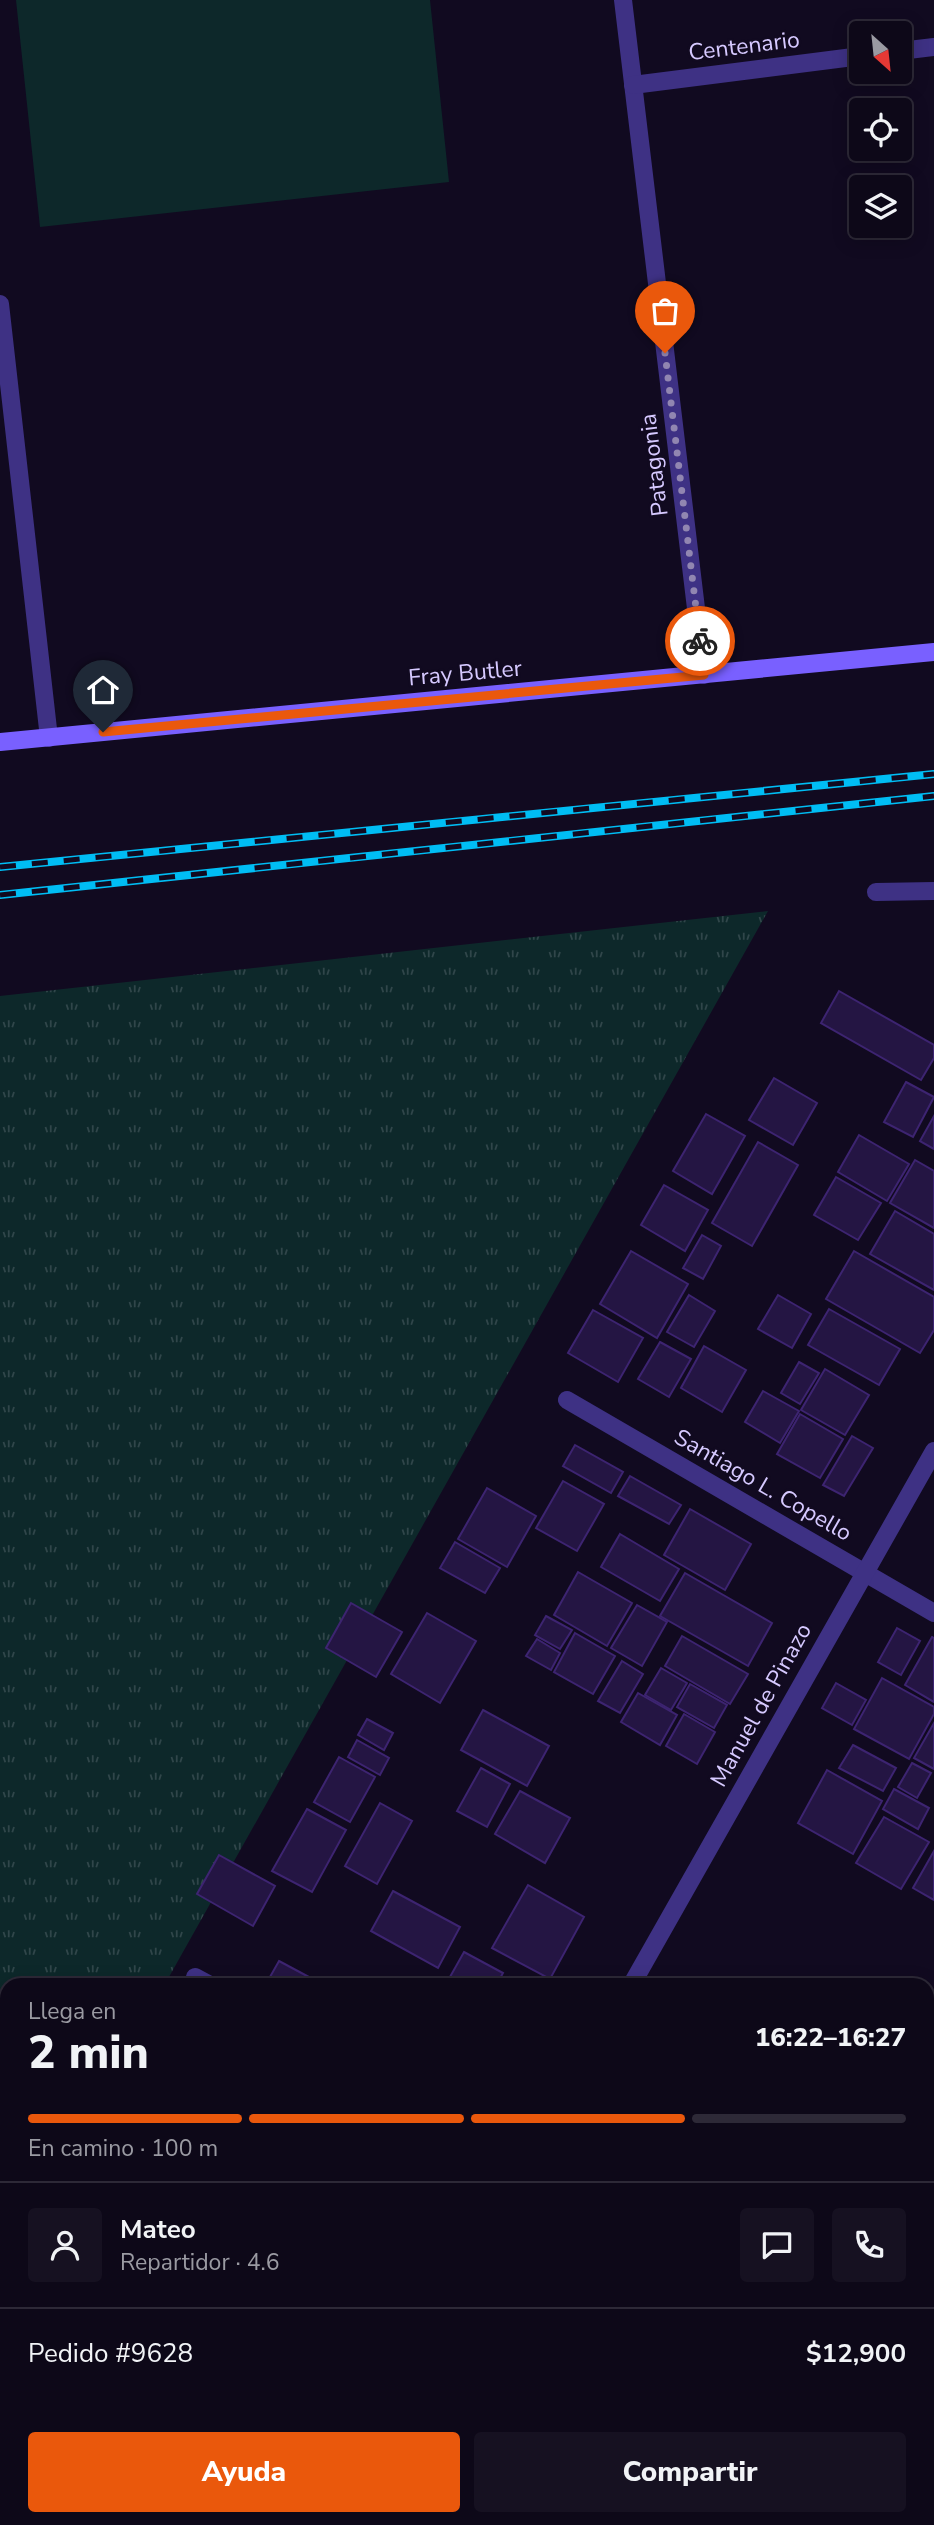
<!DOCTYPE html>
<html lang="es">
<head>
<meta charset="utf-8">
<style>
  body { margin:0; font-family:"Nunito Sans",sans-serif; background:#161121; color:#f1f3f6; height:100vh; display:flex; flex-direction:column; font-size:26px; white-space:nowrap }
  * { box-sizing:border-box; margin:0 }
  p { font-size:23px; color:#9a9aa2 }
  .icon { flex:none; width:38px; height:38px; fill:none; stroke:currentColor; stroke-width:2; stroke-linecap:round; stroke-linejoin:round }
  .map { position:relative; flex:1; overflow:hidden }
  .panel { position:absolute; left:0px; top:1978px; width:934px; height:548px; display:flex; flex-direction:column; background:#0d0818; border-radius:21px 21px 0 0; box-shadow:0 4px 18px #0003,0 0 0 2px #2d2937 }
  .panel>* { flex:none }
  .needle { width:46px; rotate:153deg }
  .buttons { position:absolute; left:849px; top:21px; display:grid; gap:14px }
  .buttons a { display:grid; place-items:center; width:63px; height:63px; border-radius:7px; background:#0d0818; box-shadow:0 4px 18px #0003,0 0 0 2px #2d2937; font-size:35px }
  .pin { position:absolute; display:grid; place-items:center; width:60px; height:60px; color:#fff; margin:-72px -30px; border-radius:50% 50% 50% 0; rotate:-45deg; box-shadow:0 0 7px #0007 }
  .pin .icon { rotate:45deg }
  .courier { position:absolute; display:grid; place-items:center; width:70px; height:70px; margin:-35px; border:5px solid #ea580c; border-radius:50%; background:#fff; color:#222; box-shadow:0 2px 9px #0007 }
  .headline em { font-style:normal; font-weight:800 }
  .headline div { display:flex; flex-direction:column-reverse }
  .headline { display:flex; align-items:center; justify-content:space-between; height:119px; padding:0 28px }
  h1 { font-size:46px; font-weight:800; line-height:52px }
  .bar { display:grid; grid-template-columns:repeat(4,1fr); gap:10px 7px; align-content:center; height:84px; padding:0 28px }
  .bar i { height:9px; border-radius:5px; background:#2d2937 }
  .bar .current { background:#ea580c }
  .bar p { grid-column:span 4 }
  .line { display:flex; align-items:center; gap:18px; padding:0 28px; border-top:2px solid #2d2937 }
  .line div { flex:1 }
  .round { display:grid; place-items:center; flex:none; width:74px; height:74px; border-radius:7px; background:#161121 }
  .cta { display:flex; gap:14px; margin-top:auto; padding:14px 28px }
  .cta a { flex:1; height:80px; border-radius:7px; background:#ea580c; color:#fff; font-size:28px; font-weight:800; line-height:80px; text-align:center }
  .cta a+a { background:#161121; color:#f1f3f6 }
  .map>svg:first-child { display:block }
</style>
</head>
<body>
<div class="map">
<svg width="934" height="2525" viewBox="0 0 934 2525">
  <defs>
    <pattern id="grass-tufts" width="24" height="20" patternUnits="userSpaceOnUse" patternTransform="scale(1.75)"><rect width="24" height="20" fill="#0d282a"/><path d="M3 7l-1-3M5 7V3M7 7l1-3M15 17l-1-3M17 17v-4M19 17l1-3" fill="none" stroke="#30464a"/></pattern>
  </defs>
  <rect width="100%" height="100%" fill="#110a20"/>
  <path fill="url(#grass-tufts)" d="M768,911L165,1984H7V2266L0,2278V996Z"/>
  <path fill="#0d282a" d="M16,0H430L449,182L40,227Z"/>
  <g fill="#241543" stroke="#3d2471" stroke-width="2">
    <path d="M839,991L934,1045V1058L921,1080L821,1023Z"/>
    <path d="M774,1078L817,1103L793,1145L749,1120Z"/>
    <path d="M906,1082L934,1097L913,1137L884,1122Z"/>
    <path d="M706,1114L745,1136L712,1194L673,1171Z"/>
    <path d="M934,1116V1149L920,1141Z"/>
    <path d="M859,1135L909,1164L887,1201L838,1172Z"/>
    <path d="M758,1142L798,1165L752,1246L712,1223Z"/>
    <path d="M915,1160L934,1171V1228L890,1203Z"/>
    <path d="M836,1177L881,1203L858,1240L814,1215Z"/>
    <path d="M664,1185L708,1210L685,1251L641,1225Z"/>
    <path d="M895,1211L934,1234V1290L870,1254Z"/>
    <path d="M702,1235L721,1246L703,1279L683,1268Z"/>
    <path d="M631,1251L688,1284L657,1338L600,1304Z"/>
    <path d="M854,1251L934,1297V1330L920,1353L826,1299Z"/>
    <path d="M689,1295L715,1311L694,1347L667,1332Z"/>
    <path d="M778,1295L811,1314L792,1348L758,1329Z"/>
    <path d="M829,1309L900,1349L879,1385L808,1345Z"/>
    <path d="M593,1310L643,1338L618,1382L568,1353Z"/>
    <path d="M660,1342L691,1359L669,1397L638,1379Z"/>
    <path d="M704,1346L746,1370L722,1412L681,1388Z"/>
    <path d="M799,1362L819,1373L800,1404L781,1393Z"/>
    <path d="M825,1369L869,1395L845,1435L801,1410Z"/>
    <path d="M763,1391L799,1411L780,1443L745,1422Z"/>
    <path d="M800,1414L843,1439L820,1478L777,1454Z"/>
    <path d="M852,1436L873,1448L844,1496L823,1485Z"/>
    <path d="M575,1445L623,1472L611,1493L563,1466Z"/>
    <path d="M630,1476L681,1505L669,1524L618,1496Z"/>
    <path d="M563,1481L604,1504L577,1551L536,1528Z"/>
    <path d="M487,1488L536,1516L507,1567L458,1539Z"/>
    <path d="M690,1509L751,1544L725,1590L664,1555Z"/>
    <path d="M620,1534L679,1569L660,1601L601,1567Z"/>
    <path d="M455,1542L500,1568L485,1593L440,1568Z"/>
    <path d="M578,1572L632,1603L607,1646L554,1615Z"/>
    <path d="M685,1573L772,1623L748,1666L660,1616Z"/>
    <path d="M351,1603L402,1632L376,1677L326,1648Z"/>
    <path d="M637,1605L667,1622L642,1666L611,1648Z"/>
    <path d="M427,1613L476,1641L440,1703L391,1674Z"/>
    <path d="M546,1616L572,1630L560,1649L535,1635Z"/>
    <path d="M897,1628L920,1641L901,1675L878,1662Z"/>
    <path d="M575,1633L615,1656L593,1694L554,1672Z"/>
    <path d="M682,1636L748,1674L730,1704L665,1666Z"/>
    <path d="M932,1637L934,1638V1702L905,1685Z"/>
    <path d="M537,1639L560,1653L551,1670L526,1656Z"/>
    <path d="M622,1661L643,1674L620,1713L598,1701Z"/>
    <path d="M661,1668L687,1683L671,1710L645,1695Z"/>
    <path d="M882,1678L934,1707V1714L909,1759L854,1729Z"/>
    <path d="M836,1683L866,1700L852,1725L822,1708Z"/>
    <path d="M690,1684L727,1705L714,1728L677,1707Z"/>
    <path d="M638,1693L677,1715L660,1745L621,1722Z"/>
    <path d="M483,1710L549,1746L527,1786L461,1750Z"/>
    <path d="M684,1714L715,1732L697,1764L666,1746Z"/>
    <path d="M367,1719L393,1733L384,1750L358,1735Z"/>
    <path d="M934,1723V1769L914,1758Z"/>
    <path d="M357,1740L389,1758L380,1775L348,1757Z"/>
    <path d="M853,1745L896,1768L883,1791L839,1768Z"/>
    <path d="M339,1757L375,1777L350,1822L314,1802Z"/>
    <path d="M912,1763L931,1773L917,1798L898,1787Z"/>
    <path d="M481,1768L510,1784L487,1827L457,1811Z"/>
    <path d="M827,1770L882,1801L853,1854L798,1823Z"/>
    <path d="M894,1789L929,1808L918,1829L883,1809Z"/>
    <path d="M520,1791L570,1818L545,1863L495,1834Z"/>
    <path d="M380,1803L412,1821L377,1884L345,1866Z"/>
    <path d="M307,1809L346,1830L312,1892L272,1871Z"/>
    <path d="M884,1817L929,1842L901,1889L856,1863Z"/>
    <path d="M934,1851V1900L913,1888Z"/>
    <path d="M219,1855L275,1886L253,1926L197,1894Z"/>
    <path d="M528,1885L584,1917L550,1979L492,1948Z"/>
    <path d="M393,1891L460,1927L438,1968L371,1931Z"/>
    <path d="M464,1952L503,1973L497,1984H446Z"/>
    <path d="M279,1961L322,1984H266Z"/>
    <path d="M510,1977L524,1984H506Z"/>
    <path d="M934,2027V2077L928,2073V2038Z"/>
    <path d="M928,2168L934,2172V2209L928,2205Z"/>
    <path d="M928,2213L934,2217L928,2230Z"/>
    <path d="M928,2431L934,2435V2453L928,2449Z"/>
    <path d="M928,2453L934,2457L928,2468Z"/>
    <path d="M934,2469V2491L928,2488V2480Z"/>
    <path d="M928,2499L934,2502V2508L924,2525H896L884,2518H928Z"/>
    <path d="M543,2518H560L557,2525Z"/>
    <path d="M779,2518H827L828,2519L824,2525H775Z"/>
  </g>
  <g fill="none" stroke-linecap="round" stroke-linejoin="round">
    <g stroke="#3e3184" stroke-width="18">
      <path d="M623,0L704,675"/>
      <path d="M900,51L934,47"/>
      <path d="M633,85L861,56"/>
      <path d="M0,304L49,738"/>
      <path d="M876,892L934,891"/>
      <path d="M567,1400L934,1613"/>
      <path d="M195,1977L208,1984"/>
      <path d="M632,1984L934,1451"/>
      <path d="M928,2402L934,2405"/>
      <path d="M315,2525L319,2518"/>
    </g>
    <path stroke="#7960ff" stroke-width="18" d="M0,742L934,652"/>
    <defs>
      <g id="rail">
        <path d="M0,867L934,774"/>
        <path d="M0,895L934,796"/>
      </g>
    </defs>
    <use href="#rail" stroke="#00bdf4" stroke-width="8"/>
    <use href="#rail" stroke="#110a20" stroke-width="5" stroke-dasharray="16" stroke-linecap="butt"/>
  </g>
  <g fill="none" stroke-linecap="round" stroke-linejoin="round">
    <path stroke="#9186b1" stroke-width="7" stroke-dasharray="0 12.6" d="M665,353L700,641"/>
    <path stroke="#ea580c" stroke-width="9" d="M103,732L704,675L700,641"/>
  </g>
  <g text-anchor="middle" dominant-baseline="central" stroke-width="5" stroke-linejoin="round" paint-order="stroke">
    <g font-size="23" fill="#d6c9ff" stroke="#110a20">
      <text transform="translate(744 46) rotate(-7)">Centenario</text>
      <text transform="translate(654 465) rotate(-97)">Patagonia</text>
      <text transform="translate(465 673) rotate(-5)">Fray Butler</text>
      <text transform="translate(763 1485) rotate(30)">Santiago L. Copello</text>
      <text transform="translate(761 1705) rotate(-61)">Manuel de Pinazo</text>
    </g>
  </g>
</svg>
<div class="buttons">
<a><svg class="needle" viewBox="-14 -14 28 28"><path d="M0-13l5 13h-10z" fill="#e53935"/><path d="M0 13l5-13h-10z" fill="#9a9aa2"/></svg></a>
<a><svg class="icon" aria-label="locate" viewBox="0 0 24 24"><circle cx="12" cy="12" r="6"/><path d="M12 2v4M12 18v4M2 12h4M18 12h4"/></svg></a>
<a><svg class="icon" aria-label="layers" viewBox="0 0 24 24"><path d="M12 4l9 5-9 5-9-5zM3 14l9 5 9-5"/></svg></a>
</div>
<div class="pin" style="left:665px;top:353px;background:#ea580c"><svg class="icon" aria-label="bag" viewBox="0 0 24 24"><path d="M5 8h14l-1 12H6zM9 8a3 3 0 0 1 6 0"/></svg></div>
<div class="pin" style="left:103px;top:732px;background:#1f2937"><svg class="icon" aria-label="home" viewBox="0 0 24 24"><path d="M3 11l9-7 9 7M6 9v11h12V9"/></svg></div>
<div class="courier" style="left:700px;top:641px"><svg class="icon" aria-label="bike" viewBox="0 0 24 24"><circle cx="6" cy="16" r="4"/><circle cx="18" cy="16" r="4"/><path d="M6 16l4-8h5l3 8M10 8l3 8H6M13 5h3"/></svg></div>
<section class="panel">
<div class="headline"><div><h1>2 min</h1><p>Llega en</p></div><em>16:22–16:27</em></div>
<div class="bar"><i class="current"></i><i class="current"></i><i class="current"></i><i></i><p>En camino · 100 m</p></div>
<div class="line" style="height:126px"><a class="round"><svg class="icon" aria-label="person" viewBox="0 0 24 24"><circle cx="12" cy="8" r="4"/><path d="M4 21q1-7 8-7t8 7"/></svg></a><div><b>Mateo</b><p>Repartidor · 4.6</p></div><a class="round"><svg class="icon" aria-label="chat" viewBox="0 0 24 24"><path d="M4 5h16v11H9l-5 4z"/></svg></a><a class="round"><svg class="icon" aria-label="phone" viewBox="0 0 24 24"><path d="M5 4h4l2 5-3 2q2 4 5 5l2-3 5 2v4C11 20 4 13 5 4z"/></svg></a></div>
<div class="line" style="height:91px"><div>Pedido #9628</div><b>$12,900</b></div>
<div class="cta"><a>Ayuda</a><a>Compartir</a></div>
</section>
</div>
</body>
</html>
